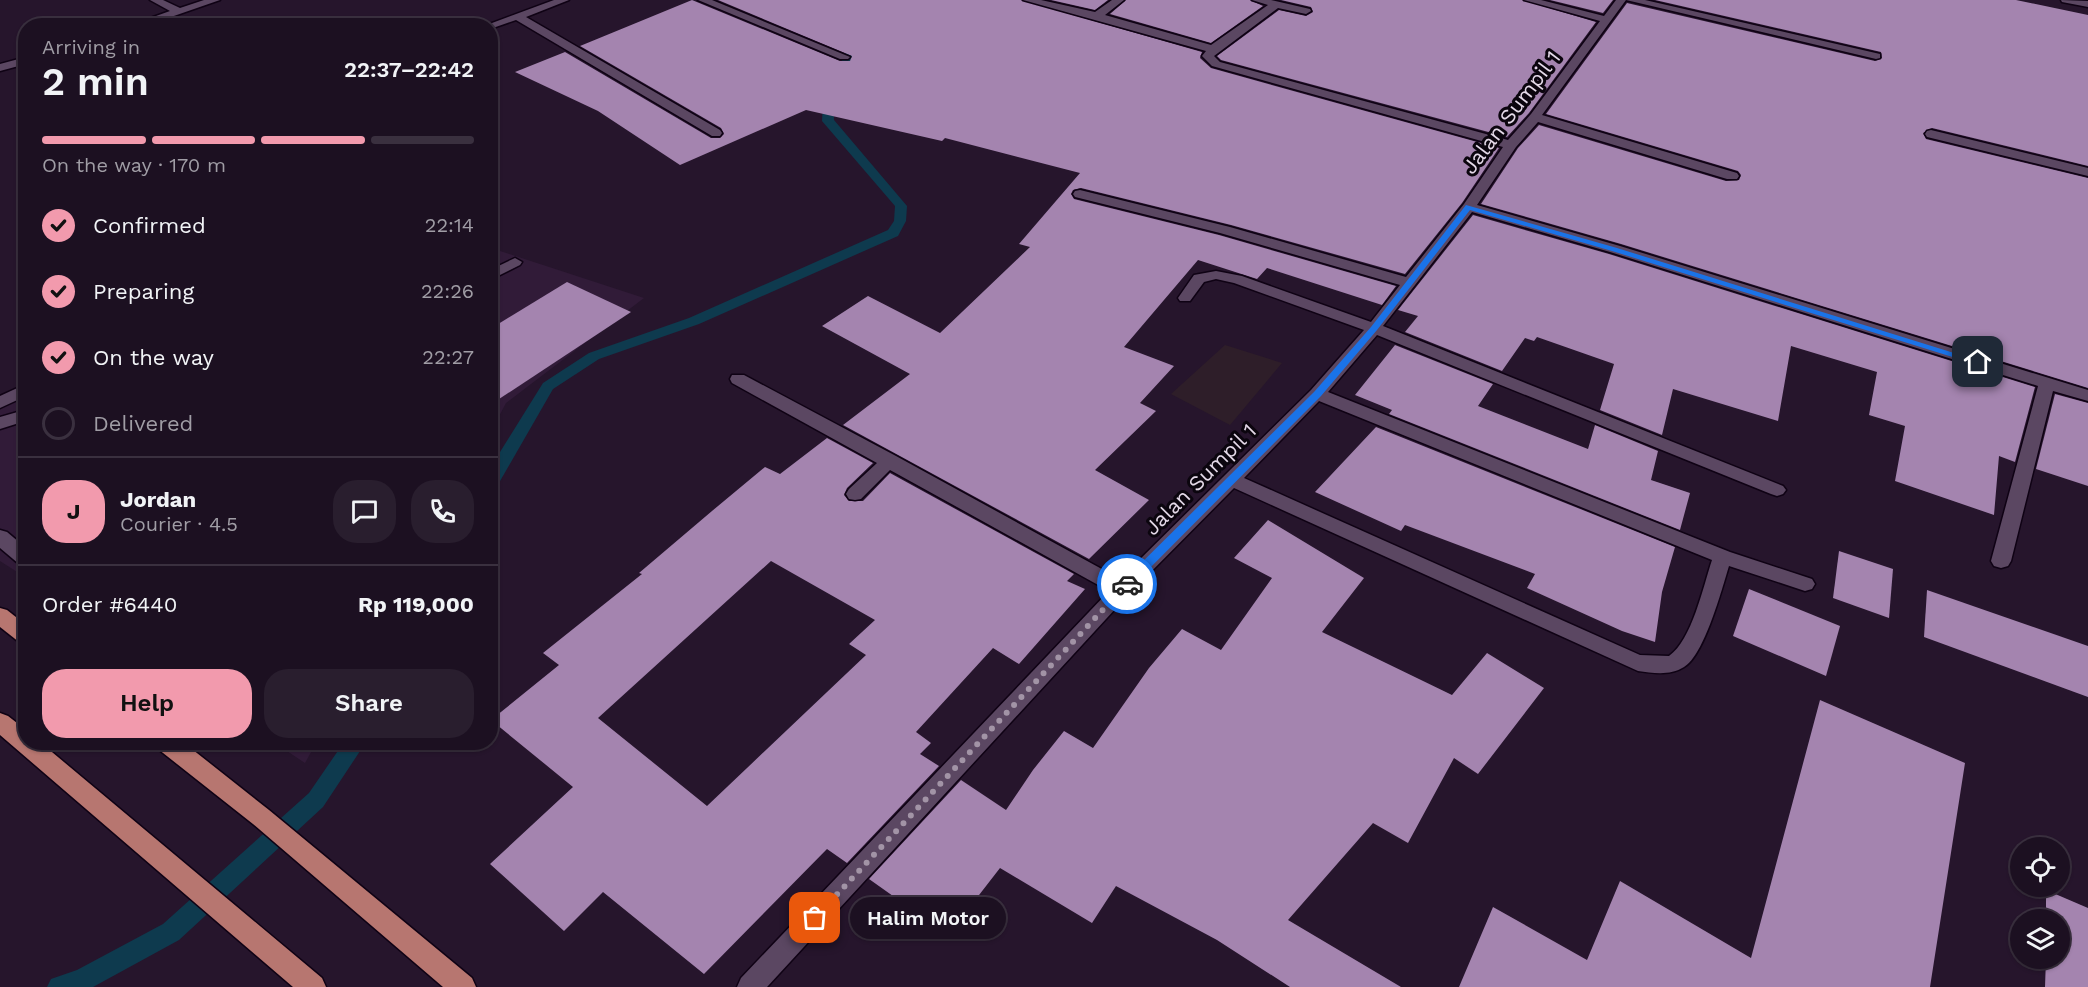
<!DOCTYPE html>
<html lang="en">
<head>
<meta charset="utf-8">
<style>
  body { margin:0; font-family:"Work Sans",sans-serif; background:#291e2e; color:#f1f3f6; height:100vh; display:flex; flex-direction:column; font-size:22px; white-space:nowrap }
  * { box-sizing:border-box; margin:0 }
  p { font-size:20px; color:#a09da5 }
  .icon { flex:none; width:33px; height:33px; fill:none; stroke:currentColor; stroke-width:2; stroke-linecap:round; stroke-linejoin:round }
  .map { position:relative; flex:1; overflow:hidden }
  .details { position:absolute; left:18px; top:18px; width:480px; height:732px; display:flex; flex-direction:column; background:#1c1021; border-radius:24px; box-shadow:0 2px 4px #0004,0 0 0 2px #3a303f }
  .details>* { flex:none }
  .fabs { position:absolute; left:2010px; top:837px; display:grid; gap:12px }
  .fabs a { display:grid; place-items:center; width:60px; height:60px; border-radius:50%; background:#1c1021; box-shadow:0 2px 4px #0004,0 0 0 2px #3a303f; font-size:30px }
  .pin { position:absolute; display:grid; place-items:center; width:51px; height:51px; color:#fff; margin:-26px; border-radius:12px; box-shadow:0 3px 9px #0006 }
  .courier { position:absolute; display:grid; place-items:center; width:60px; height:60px; margin:-30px; border:4px solid #1a73e8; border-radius:50%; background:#fff; color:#222; box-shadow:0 2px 8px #0007 }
  .bubble { position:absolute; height:42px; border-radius:21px; background:#1c1021; box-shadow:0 2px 4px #0004,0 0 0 2px #3a303f; font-size:20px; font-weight:600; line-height:42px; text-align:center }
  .summary em { font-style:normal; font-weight:600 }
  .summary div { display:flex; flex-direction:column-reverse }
  .summary { display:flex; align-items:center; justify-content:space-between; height:102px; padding:0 24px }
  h1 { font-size:39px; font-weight:600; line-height:45px }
  .bar { display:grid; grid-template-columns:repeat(4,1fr); gap:9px 6px; align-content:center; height:72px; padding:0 24px }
  .bar i { height:8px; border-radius:4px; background:#3a303f }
  .bar .current { background:#f29aad }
  .bar p { grid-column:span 4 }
  .line { display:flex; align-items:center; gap:15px; padding:0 24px; border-top:2px solid #3a303f }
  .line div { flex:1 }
  .round { display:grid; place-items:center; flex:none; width:63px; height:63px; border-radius:24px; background:#291e2e }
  ol { padding:0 24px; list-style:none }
  li { display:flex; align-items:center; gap:18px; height:66px }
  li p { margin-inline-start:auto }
  li .icon { padding:6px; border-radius:50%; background:#f29aad; color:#111; stroke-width:4 }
  li:last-child { color:#a09da5 }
  li i { width:33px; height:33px; border:3px solid #3a303f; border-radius:50% }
  .primary-button { display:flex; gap:12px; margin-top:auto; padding:12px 24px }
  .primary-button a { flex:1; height:69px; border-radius:24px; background:#f29aad; color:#111; font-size:24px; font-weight:600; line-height:69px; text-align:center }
  .primary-button a+a { background:#291e2e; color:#f1f3f6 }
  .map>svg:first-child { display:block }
</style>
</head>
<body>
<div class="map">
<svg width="2088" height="987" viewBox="0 0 2088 987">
  <rect width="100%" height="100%" fill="#26152c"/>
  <g fill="#311b38">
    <path d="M491,248L644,298L506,403L491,431Z"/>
    <path d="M25,392V577L0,561V404Z"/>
    <path d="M275,743H316L305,763Z"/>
  </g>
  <path fill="#2e1e29" d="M1225,345L1282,363L1230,425L1171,394Z"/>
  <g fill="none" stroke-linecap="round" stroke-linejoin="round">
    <g fill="#0e3a4e" fill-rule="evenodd">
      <path d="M869,0H879L833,103L834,120L907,206L906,221L898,236L699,324L599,359L553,389L496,488L490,490V468L543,383L589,353L689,318L888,230L894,221L895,206L822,121L823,103Z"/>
      <path d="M344,742H366L323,807L179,940L93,987H47L51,979L77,970L163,924L309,793Z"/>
    </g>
  </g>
  <g fill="#a484af" fill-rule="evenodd">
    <path d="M692,0L840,61H850L852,56L718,0H1021L1202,52L1200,58L1211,68L1499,148L1462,203L1405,274L1231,225L1081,188L1073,190L1071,194L1074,199L1219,235L1396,286L1382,305L1267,268L1257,279L1198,260L1124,347L1174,366L1140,403L1156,411L1095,470L1149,500L1089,559L843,425L910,374L822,326L868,296L940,333L1030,247L1019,244L1080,173L945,138L942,141L806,110L680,165L598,111L515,72L565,52L711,138H720L724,134L721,128L580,46Z"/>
    <path d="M1051,0H1108L1095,10Z"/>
    <path d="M1126,0H1250L1263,6L1211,43L1110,14Z"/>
    <path d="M1281,0H1522L1596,22L1529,113L1507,137L1221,60L1217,56L1279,10L1306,16L1313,12L1311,7Z"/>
    <path d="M1550,0H1613L1603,13Z"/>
    <path d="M1655,0H2016L2088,15V166L1932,128L1923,133L1926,139L2088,178V388L1621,244L1481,204L1518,148L1539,125L1726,181L1739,180L1741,175L1738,171L1546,114L1627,3L1875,61L1882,58L1881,52Z"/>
    <path d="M1473,215L1609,254L2035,387L2015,462L1999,456L1994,515L1895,481L1905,426L1869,415L1877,372L1791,346L1778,421L1673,389L1662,435L1600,410L1614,364L1537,337L1534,341L1525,338L1502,371L1405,332L1418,316L1398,310Z"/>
    <path d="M567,282L631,312L490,405V329Z"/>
    <path d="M1395,345L1493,384L1478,406L1588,449L1595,425L1658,451L1651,480L1690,493L1680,530L1389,414L1392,410L1355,395Z"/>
    <path d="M2055,394L2088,403V486L2036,469Z"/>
    <path d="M1376,427L1675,547L1662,592L1655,642L1622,631L1527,588L1535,574L1405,525L1401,531L1315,492Z"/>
    <path d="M827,438L873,463L847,488L844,495L849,501H863L890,473L1074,574L1067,581L1085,589L1019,664L993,648L916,732L931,743L920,754L939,766L847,863L827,849L704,974L603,892L564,931L490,864L573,787L491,720L559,665L543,653L642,574L639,573L712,511L765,467L780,474ZM771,561L875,620L849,644L866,655L707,806L598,718Z"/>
    <path d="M1268,520L1364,578L1322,632L1452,695L1487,653L1544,688L1478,774L1454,758L1408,843L1373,823L1288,920L1401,987H1290L1217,940L1116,886L1092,923L1000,868L948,935L869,879L961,780L1006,810L1033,770L1064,731L1093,748L1149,668L1182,629L1221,650L1272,578L1234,558Z"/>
    <path d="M1839,551L1893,569L1889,618L1833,598Z"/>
    <path d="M1749,589L1840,626L1826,676L1733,636Z"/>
    <path d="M1927,590L2088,646V697L1924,637Z"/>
    <path d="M1820,700L1965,763L1930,987H1459L1493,907L1587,960L1620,881L1751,958Z"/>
    <path d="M2046,890L2088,908V987H2045L2046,958H2060V920H2046Z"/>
  </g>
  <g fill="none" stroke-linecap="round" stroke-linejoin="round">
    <defs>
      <g id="minor">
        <path d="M150,0H163L180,8L204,0H220L145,26H128L170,11Z"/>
        <path d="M554,0H569L526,17L720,130L722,133L720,136H712L516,20L490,29V26H484Z"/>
        <path d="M698,0H712L850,57L848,59H840Z"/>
        <path d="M1023,0H1041L1095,12L1112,0H1124L1105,15L1211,45L1268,5L1252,0H1271L1310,9L1311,11L1306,14L1278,8L1214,56L1220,62L1508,140L1531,114L1600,21L1524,0H1541L1604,16L1616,0H1645L1880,54V58L1876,59L1626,0L1542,115L1737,173L1739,176L1737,179H1727L1538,122L1516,147L1477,205L1620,246L2088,390V401L2053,391L2011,561L2008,566L2001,568L1994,566L1991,561L2038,386L1610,252L1472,212L1383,326L1783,486L1786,490L1783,494L1777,496L1771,494L1377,335L1328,392L1730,552L1812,579L1815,584L1812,589L1805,591L1729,566C1722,589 1704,656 1684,667C1670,676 1653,673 1638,671L1234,488L1129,594L767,987H737L741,978L1109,591L890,470L861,499L855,500L849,499L846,494L849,489L877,463L732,383L730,379L732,375H744L896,456L1120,579L1311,390L1364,330L1234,283L1216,279L1204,282L1190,301H1180L1178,298L1194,275L1216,271L1242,276L1371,322L1400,285L1220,233L1075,197L1073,194L1075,191L1080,190L1230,227L1406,277L1464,204L1503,147L1212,66L1202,56L1206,51ZM1319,401L1712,560C1703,587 1692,640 1669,656L1640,655L1244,478Z"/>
        <path d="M2061,0L2088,1V7L2062,2Z"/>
        <path d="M26,57V64L0,71V64Z"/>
        <path d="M1931,130L2088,168V176L1927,137L1925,134L1927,131Z"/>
        <path d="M515,258L522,262L520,265L490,280V270Z"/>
        <path d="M26,384V396L0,408V396Z"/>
        <path d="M21,411L26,413V425L19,423L0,429V417Z"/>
        <path d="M0,530L7,532L26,548V566L19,564L0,548Z"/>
      </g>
      <g id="major">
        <path d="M0,608L7,610L26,625V644L19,642L0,627Z"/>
        <path d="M0,713L8,716L26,730V742H40L322,978L326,987H293L0,735Z"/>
        <path d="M155,742H183L269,810L472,978L476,987H443L253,824L158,749Z"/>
      </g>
    </defs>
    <use href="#minor" stroke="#0f0214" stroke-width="3"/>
    <use href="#major" stroke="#0f0214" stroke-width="3"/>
    <use href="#minor" fill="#5b4762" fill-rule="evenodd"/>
    <use href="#major" fill="#b77670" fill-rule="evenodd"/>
  </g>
  <path fill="#1a73e8" d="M1466,205L1617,248L1983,362L1975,364L1612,251L1470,210L1377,330L1321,396L1131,587H1123V581L1314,392L1371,327Z"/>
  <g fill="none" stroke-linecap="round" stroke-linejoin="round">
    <path stroke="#a294a6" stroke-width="6" stroke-dasharray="0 10.8" d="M815,918L1127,584"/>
  </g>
  <g text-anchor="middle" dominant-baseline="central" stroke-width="6" stroke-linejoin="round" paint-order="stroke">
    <g font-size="21" fill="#e4d9e8" stroke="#0b050e">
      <text transform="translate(1511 112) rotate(-53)">Jalan Sumpil 1</text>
      <text transform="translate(1200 479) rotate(-45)">Jalan Sumpil 1</text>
    </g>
  </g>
</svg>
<div class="fabs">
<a><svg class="icon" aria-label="locate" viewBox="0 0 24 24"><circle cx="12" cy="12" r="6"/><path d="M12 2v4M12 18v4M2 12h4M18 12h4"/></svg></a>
<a><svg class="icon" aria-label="layers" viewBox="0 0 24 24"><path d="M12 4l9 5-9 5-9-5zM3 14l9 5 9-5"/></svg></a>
</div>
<div class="pin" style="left:815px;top:918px;background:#ea580c"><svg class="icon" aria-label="bag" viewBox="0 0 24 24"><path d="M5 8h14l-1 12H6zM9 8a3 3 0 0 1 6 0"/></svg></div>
<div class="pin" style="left:1978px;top:362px;background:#1f2937"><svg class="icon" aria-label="home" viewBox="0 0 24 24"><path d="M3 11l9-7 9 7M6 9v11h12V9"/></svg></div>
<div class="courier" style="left:1127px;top:584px"><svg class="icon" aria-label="car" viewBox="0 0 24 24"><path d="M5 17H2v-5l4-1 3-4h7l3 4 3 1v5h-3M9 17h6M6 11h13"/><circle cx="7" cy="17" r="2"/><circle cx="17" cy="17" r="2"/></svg></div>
<div class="bubble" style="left:850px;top:897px;width:156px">Halim Motor</div>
<section class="details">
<div class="summary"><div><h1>2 min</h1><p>Arriving in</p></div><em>22:37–22:42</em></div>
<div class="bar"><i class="current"></i><i class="current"></i><i class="current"></i><i></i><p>On the way · 170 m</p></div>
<ol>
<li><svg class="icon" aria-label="check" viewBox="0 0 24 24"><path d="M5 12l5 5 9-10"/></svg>Confirmed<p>22:14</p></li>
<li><svg class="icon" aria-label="check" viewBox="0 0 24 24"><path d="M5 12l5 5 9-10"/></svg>Preparing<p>22:26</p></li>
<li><svg class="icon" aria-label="check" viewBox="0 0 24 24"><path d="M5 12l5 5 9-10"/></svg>On the way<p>22:27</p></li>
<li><i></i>Delivered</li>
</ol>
<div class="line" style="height:108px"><b class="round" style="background:#f29aad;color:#111">J</b><div><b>Jordan</b><p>Courier · 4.5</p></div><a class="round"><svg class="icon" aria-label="chat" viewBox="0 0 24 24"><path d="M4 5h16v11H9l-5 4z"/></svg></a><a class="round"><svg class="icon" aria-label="phone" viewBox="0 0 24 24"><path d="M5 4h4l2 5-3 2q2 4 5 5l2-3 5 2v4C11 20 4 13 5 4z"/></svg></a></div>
<div class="line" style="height:78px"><div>Order #6440</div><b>Rp 119,000</b></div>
<div class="primary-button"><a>Help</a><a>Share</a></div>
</section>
</div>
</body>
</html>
